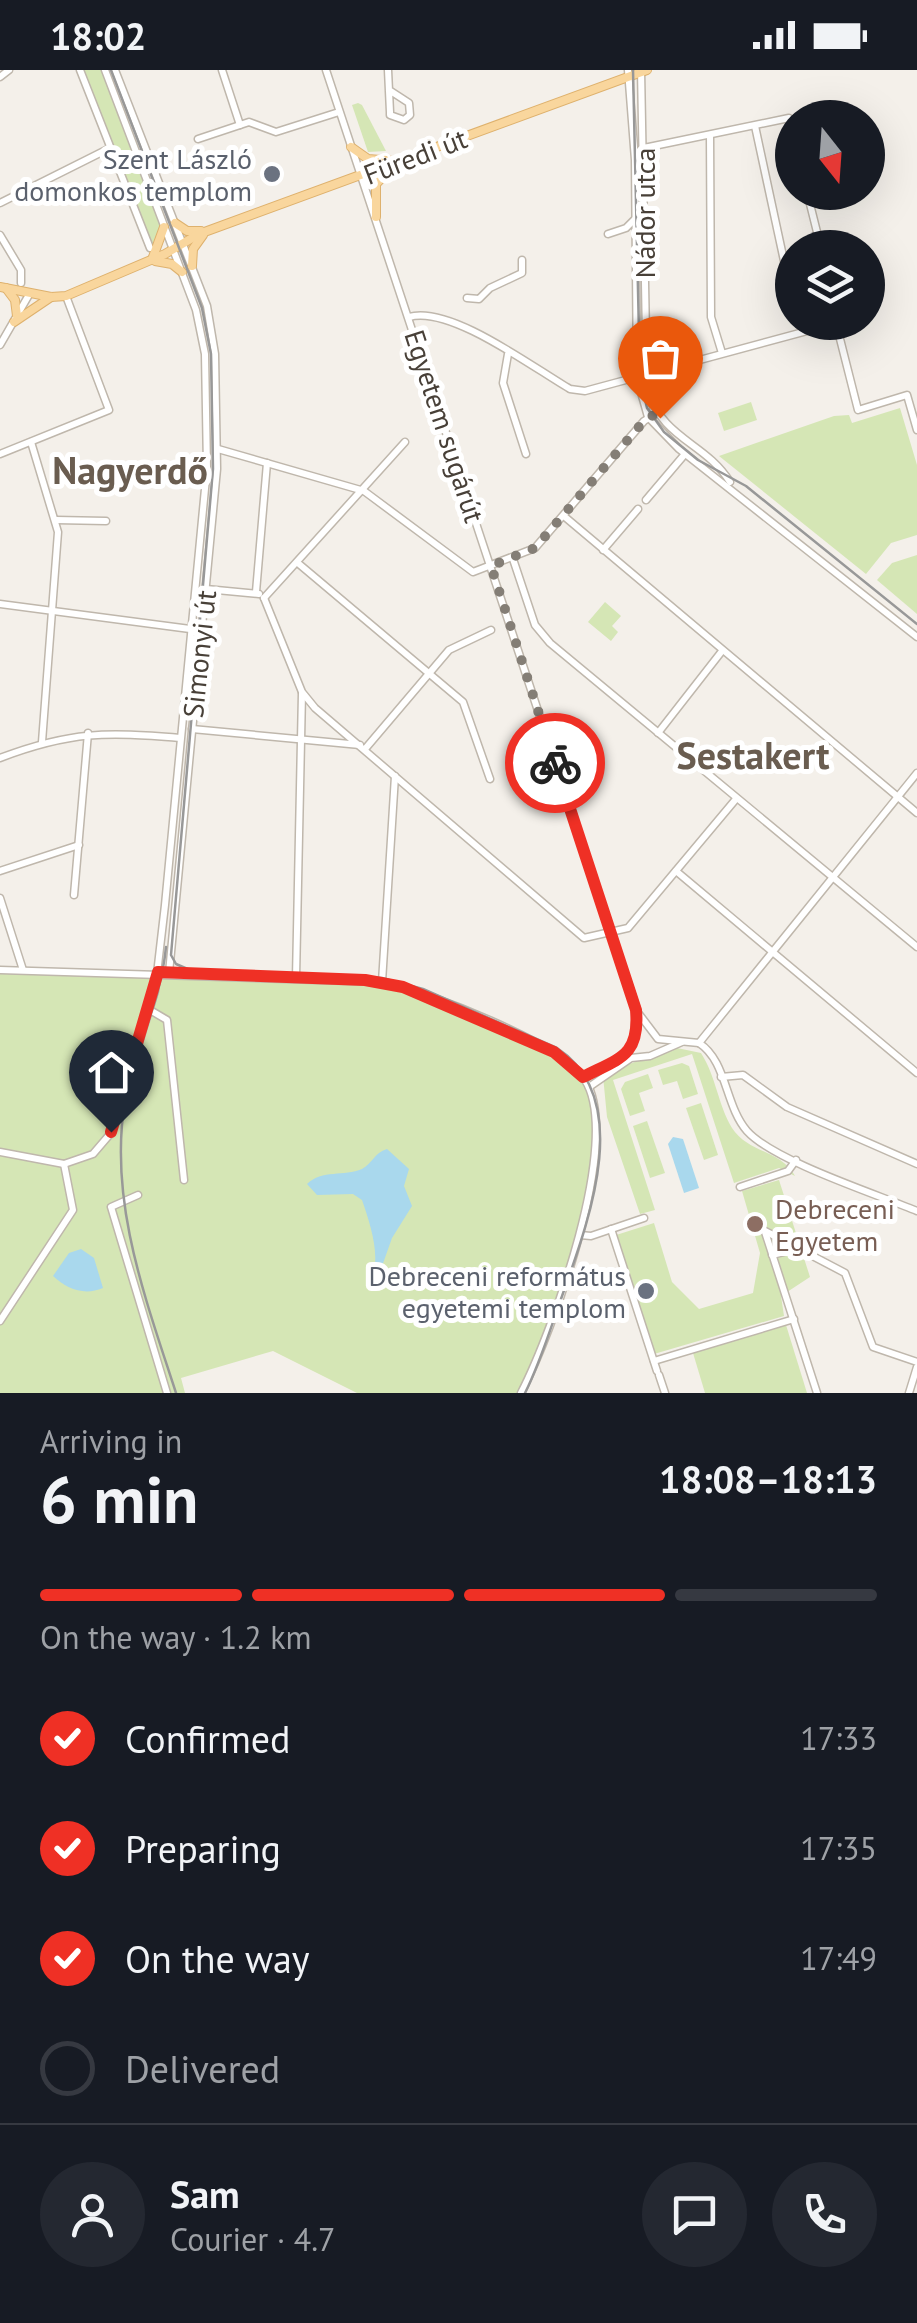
<!DOCTYPE html>
<html lang="en">
<head>
<meta charset="utf-8">
<style>
  body { margin:0; font-family:"PT Sans",sans-serif; background:#242831; color:#f1f3f6; height:100vh; display:flex; flex-direction:column; font-size:38px; white-space:nowrap }
  * { box-sizing:border-box; margin:0 }
  p { font-size:32px; color:#9ea1a6 }
  .icon { flex:none; width:55px; height:55px; fill:none; stroke:currentColor; stroke-width:2; stroke-linecap:round; stroke-linejoin:round }
  .map { position:relative; height:1323px; overflow:hidden }
  .drawer { display:flex; flex-direction:column; background:#171b24; flex:1 }
  .drawer>* { flex:none }
  .needle { width:65px; rotate:163deg }
  .tools { position:absolute; left:775px; top:30px; display:grid; gap:20px }
  .tools a { display:grid; place-items:center; width:110px; height:110px; border-radius:50%; background:#171b24; box-shadow:0 10px 40px #0002; font-size:50px }
  .pin { position:absolute; display:grid; place-items:center; width:85px; height:85px; color:#fff; margin:-102px -42px; border-radius:50% 50% 50% 0; rotate:-45deg; box-shadow:0 0 10px #0007 }
  .pin .icon { rotate:45deg }
  .courier { position:absolute; display:grid; place-items:center; width:100px; height:100px; margin:-50px; border:8px solid #ef3025; border-radius:50%; background:#fff; color:#222; box-shadow:0 2px 12px #0007 }
  .summary em { font-style:normal; font-weight:700 }
  .summary div { display:flex; flex-direction:column-reverse }
  .summary { display:flex; align-items:center; justify-content:space-between; height:170px; padding:0 40px }
  h1 { font-size:65px; font-weight:700; line-height:75px }
  .bar { display:grid; grid-template-columns:repeat(4,1fr); gap:15px 10px; align-content:center; height:120px; padding:0 40px }
  .bar i { height:12px; border-radius:8px; background:#363941 }
  .bar .active { background:#ef3025 }
  .bar p { grid-column:span 4 }
  .line { display:flex; align-items:center; gap:25px; padding:0 40px; border-top:2px solid #363941 }
  .line div { flex:1 }
  .round { display:grid; place-items:center; flex:none; width:105px; height:105px; border-radius:52px; background:#242831 }
  ol { padding:0 40px; list-style:none }
  li { display:flex; align-items:center; gap:30px; height:110px }
  li p { margin-inline-start:auto }
  li .icon { padding:10px; border-radius:50%; background:#ef3025; color:#fff; stroke-width:4 }
  li:last-child { color:#9ea1a6 }
  li i { width:55px; height:55px; border:5px solid #363941; border-radius:50% }
  .status { display:flex; justify-content:space-between; align-items:center; height:70px; padding:0 50px; background:#171b24; direction:ltr }
  .status svg { height:28px; fill:currentColor }
  .map>svg:first-child { display:block }
</style>
</head>
<body>
<div class="status"><b>18:02</b><svg viewBox="0 0 49 12"><path d="M0 12V9h3v3zM5 12V6h3v6zM10 12V3h3v9zM15 12V0h3v12zM26 1h20v11H26zM47 4h2v5h-2z"/></svg></div>
<div class="map">
<svg width="917" height="1323" viewBox="0 0 917 1323">
  <rect width="100%" height="100%" fill="#f4f0ea"/>
  <g fill="#d5e6b5">
    <path d="M80,0H105L164,157L151,181Z"/>
    <path d="M358,33L362,35L386,81L368,82L352,35Z"/>
    <path d="M751,332L757,350L724,361L718,343Z"/>
    <path d="M900,338L917,395V465L891,473L866,504L719,386L834,346L849,345L852,353Z"/>
    <path d="M917,485V544L877,510L892,493Z"/>
    <path d="M605,532L621,546L612,556L618,562L611,571L588,552Z"/>
    <path d="M0,900L365,910L445,936L551,983L583,1007L596,1042L584,1153L521,1323H357L273,1281L181,1308L185,1323H0Z"/>
    <path d="M677,978L701,983C716,1006 718,1035 732,1058C748,1083 781,1080 795,1106L779,1098L734,1113L692,984L613,1010L655,1140L640,1144L607,1047L603,1006C632,990 648,990 677,978Z"/>
    <path d="M682,993L689,996L698,1024L683,1029L677,1011L663,1015L658,1000Z"/>
    <path d="M648,1004L653,1018L639,1023L645,1041L630,1046L621,1019L625,1012Z"/>
    <path d="M701,1033L718,1085L704,1090L686,1038Z"/>
    <path d="M647,1051L665,1103L650,1108L633,1056Z"/>
    <path d="M779,1110L810,1207L781,1226L784,1246L654,1284L613,1166L654,1153L672,1212L699,1239L753,1223L760,1183L742,1121Z"/>
    <path d="M786,1255L807,1323H705L693,1283Z"/>
  </g>
  <g fill="#a9d8ed">
    <path d="M673,1067L683,1069L699,1118L684,1123L668,1074Z"/>
    <path d="M387,1079L409,1099L404,1116L412,1136L392,1168L375,1216L367,1215C384,1195 371,1156 362,1130L353,1124L317,1125L307,1114C322,1099 344,1107 362,1099C372,1094 374,1083 387,1079Z"/>
    <path d="M81,1179L94,1188L103,1218C84,1226 67,1219 53,1206L69,1183Z"/>
  </g>
  <g fill="none" stroke-linecap="round" stroke-linejoin="round">
    <defs>
      <g id="minor">
        <path d="M80,0L150,178"/>
        <path d="M115,0L207,236L215,284L217,399L169,903"/>
        <path d="M222,0L240,55"/>
        <path d="M326,0L637,940C640,986 620,988 583,1007"/>
        <path d="M388,0L390,42V45L404,50L410,45L409,33L389,20"/>
        <path d="M628,0L635,90L637,308L648,347L679,379L917,567"/>
        <path d="M641,0L647,319C663,370 705,372 730,412"/>
        <path d="M0,7L9,0"/>
        <path d="M755,56L792,228"/>
        <path d="M710,65L711,247L722,283"/>
        <path d="M198,69L249,52L276,62L339,42"/>
        <path d="M644,78L789,48L792,61"/>
        <path d="M807,122L821,178"/>
        <path d="M0,133L110,78"/>
        <path d="M608,164L626,158L635,149"/>
        <path d="M0,165L21,200V213"/>
        <path d="M467,228L479,229L490,218L522,203V190"/>
        <path d="M409,247C450,235 532,297 570,319L585,321L833,254"/>
        <path d="M836,253L858,340L907,325L917,360"/>
        <path d="M0,275L30,223"/>
        <path d="M508,284L503,313L526,384"/>
        <path d="M31,372L58,462L42,672"/>
        <path d="M218,379L364,421L473,502L535,478L644,351L657,343"/>
        <path d="M0,384L109,340L66,226"/>
        <path d="M646,430L685,384"/>
        <path d="M565,447L917,743"/>
        <path d="M56,450L106,451"/>
        <path d="M603,480L638,439"/>
        <path d="M513,489L535,555L550,573L917,877"/>
        <path d="M299,494L463,632L490,709"/>
        <path d="M206,519L259,524"/>
        <path d="M256,522L267,393"/>
        <path d="M264,528L302,622L315,638L584,868L628,858L736,729"/>
        <path d="M264,528L405,372"/>
        <path d="M0,534L190,559"/>
        <path d="M192,659L360,675"/>
        <path d="M658,663L722,581"/>
        <path d="M365,679L449,580L491,560"/>
        <path d="M0,688C71,661 106,662 180,668"/>
        <path d="M0,801L79,775"/>
        <path d="M676,801L917,1003"/>
        <path d="M74,825L88,663"/>
        <path d="M0,828L23,900"/>
        <path d="M0,900L382,912C427,922 561,973 585,1010C623,1070 552,1263 521,1323"/>
        <path d="M296,908L302,623"/>
        <path d="M382,912L395,706"/>
        <path d="M150,940L167,950L184,1110"/>
        <path d="M639,944L658,969L699,973"/>
        <path d="M699,973L917,703"/>
        <path d="M699,973C727,991 725,1036 747,1061C774,1091 876,1124 917,1141"/>
        <path d="M721,1007L743,1005L787,1037L917,1094"/>
        <path d="M589,1017L631,988L650,986L682,972"/>
        <path d="M0,1082L64,1094L93,1084L111,1063L155,921L165,835L207,398L205,284L196,240L105,0"/>
        <path d="M740,1117L788,1101L796,1090"/>
        <path d="M138,1125L111,1137L167,1323"/>
        <path d="M611,1159L657,1301"/>
        <path d="M765,1161L845,1203L873,1277L917,1292"/>
        <path d="M765,1162L817,1323"/>
        <path d="M580,1165L591,1166L644,1148"/>
        <path d="M772,1185L796,1179"/>
        <path d="M0,1251L73,1140L64,1094"/>
        <path d="M654,1291L794,1249"/>
        <path d="M659,1305L665,1323"/>
        <path d="M909,1323L917,1297"/>
      </g>
      <g id="major">
        <path d="M351,77L368,89L393,91"/>
        <path d="M376,147V114L390,99"/>
        <path d="M175,153L187,161H201"/>
        <path d="M153,187L164,157"/>
        <path d="M155,191L172,194L182,202"/>
        <path d="M192,196L193,179L203,165"/>
        <path d="M0,217L51,227L66,226L165,184L199,164L647,0"/>
        <path d="M6,218L15,230L17,246"/>
        <path d="M14,252L51,227"/>
      </g>
    </defs>
    <use href="#minor" stroke="#bfb7ac" stroke-width="9"/>
    <use href="#major" stroke="#deb16d" stroke-width="10"/>
    <use href="#minor" stroke="#fff" stroke-width="6"/>
    <use href="#major" stroke="#f9d69d" stroke-width="8"/>
    <g stroke="#989898" stroke-width="2.5">
      <path d="M111,0L202,238L211,284L213,399L171,885L176,894L190,900L382,908L423,919L557,978C637,1030 586,1158 561,1229C550,1260 540,1293 525,1323"/>
      <path d="M633,0L640,308L647,338L664,362L698,390L746,416L917,554"/>
      <path d="M166,877C160,937 135,976 125,1031C108,1131 146,1230 176,1323"/>
    </g>
  </g>
  <g fill="none" stroke-linecap="round" stroke-linejoin="round">
    <path stroke="#847e76" stroke-width="10" stroke-dasharray="0 18" d="M555,693L491,496L535,478L644,351L657,343L660,348"/>
    <path stroke="#ef3025" stroke-width="12" d="M111,1062L158,902L365,910L403,917L554,982L583,1007C620,988 640,986 636,940L555,693"/>
  </g>
  <g fill="#6b7280" stroke="#fff" stroke-width="4">
    <circle cx="272" cy="104" r="10"/>
    <circle cx="646" cy="1221" r="10"/>
  </g>
  <circle fill="#8d6e63" stroke="#fff" stroke-width="4" cx="755" cy="1154" r="10"/>
  <g text-anchor="middle" dominant-baseline="central" stroke-width="10" stroke-linejoin="round" paint-order="stroke">
    <g font-size="28" fill="#484038" stroke="#fff">
      <text transform="translate(415 86) rotate(-21)">Füredi út</text>
      <text transform="translate(644 143) rotate(-90)">Nádor utca</text>
      <text transform="translate(445 356) rotate(72)">Egyetem sugárút</text>
      <text transform="translate(199 584) rotate(-84)">Simonyi út</text>
    </g>
    <g font-size="28" fill="#5b616d" stroke="#fff" text-anchor="end">
      <text x="252" y="88">Szent László<tspan x="252" dy="32">domonkos templom</tspan></text>
      <text x="626" y="1205">Debreceni református<tspan x="626" dy="32">egyetemi templom</tspan></text>
    </g>
    <g font-size="28" fill="#785e54" stroke="#fff" text-anchor="start">
      <text x="775" y="1138">Debreceni<tspan x="775" dy="32">Egyetem</tspan></text>
    </g>
    <g font-size="38" font-weight="bold" fill="#6a5d50" stroke="#fff">
      <text x="130" y="399">Nagyerdő</text>
      <text x="753" y="684">Sestakert</text>
    </g>
  </g>
</svg>
<div class="tools">
<a><svg class="needle" viewBox="-14 -14 28 28"><path d="M0-13l5 13h-10z" fill="#e53935"/><path d="M0 13l5-13h-10z" fill="#9ea1a6"/></svg></a>
<a><svg class="icon" aria-label="layers" viewBox="0 0 24 24"><path d="M12 4l9 5-9 5-9-5zM3 14l9 5 9-5"/></svg></a>
</div>
<div class="pin" style="left:660px;top:348px;background:#ea580c"><svg class="icon" aria-label="bag" viewBox="0 0 24 24"><path d="M5 8h14l-1 12H6zM9 8a3 3 0 0 1 6 0"/></svg></div>
<div class="pin" style="left:111px;top:1062px;background:#1f2937"><svg class="icon" aria-label="home" viewBox="0 0 24 24"><path d="M3 11l9-7 9 7M6 9v11h12V9"/></svg></div>
<div class="courier" style="left:555px;top:693px"><svg class="icon" aria-label="bike" viewBox="0 0 24 24"><circle cx="6" cy="16" r="4"/><circle cx="18" cy="16" r="4"/><path d="M6 16l4-8h5l3 8M10 8l3 8H6M13 5h3"/></svg></div>
</div>
<section class="drawer">
<div class="summary"><div><h1>6 min</h1><p>Arriving in</p></div><em>18:08–18:13</em></div>
<div class="bar"><i class="active"></i><i class="active"></i><i class="active"></i><i></i><p>On the way · 1.2 km</p></div>
<ol>
<li><svg class="icon" aria-label="check" viewBox="0 0 24 24"><path d="M5 12l5 5 9-10"/></svg>Confirmed<p>17:33</p></li>
<li><svg class="icon" aria-label="check" viewBox="0 0 24 24"><path d="M5 12l5 5 9-10"/></svg>Preparing<p>17:35</p></li>
<li><svg class="icon" aria-label="check" viewBox="0 0 24 24"><path d="M5 12l5 5 9-10"/></svg>On the way<p>17:49</p></li>
<li><i></i>Delivered</li>
</ol>
<div class="line" style="height:180px"><a class="round"><svg class="icon" aria-label="person" viewBox="0 0 24 24"><circle cx="12" cy="8" r="4"/><path d="M4 21q1-7 8-7t8 7"/></svg></a><div><b>Sam</b><p>Courier · 4.7</p></div><a class="round"><svg class="icon" aria-label="chat" viewBox="0 0 24 24"><path d="M4 5h16v11H9l-5 4z"/></svg></a><a class="round"><svg class="icon" aria-label="phone" viewBox="0 0 24 24"><path d="M5 4h4l2 5-3 2q2 4 5 5l2-3 5 2v4C11 20 4 13 5 4z"/></svg></a></div>
</section>
</body>
</html>
